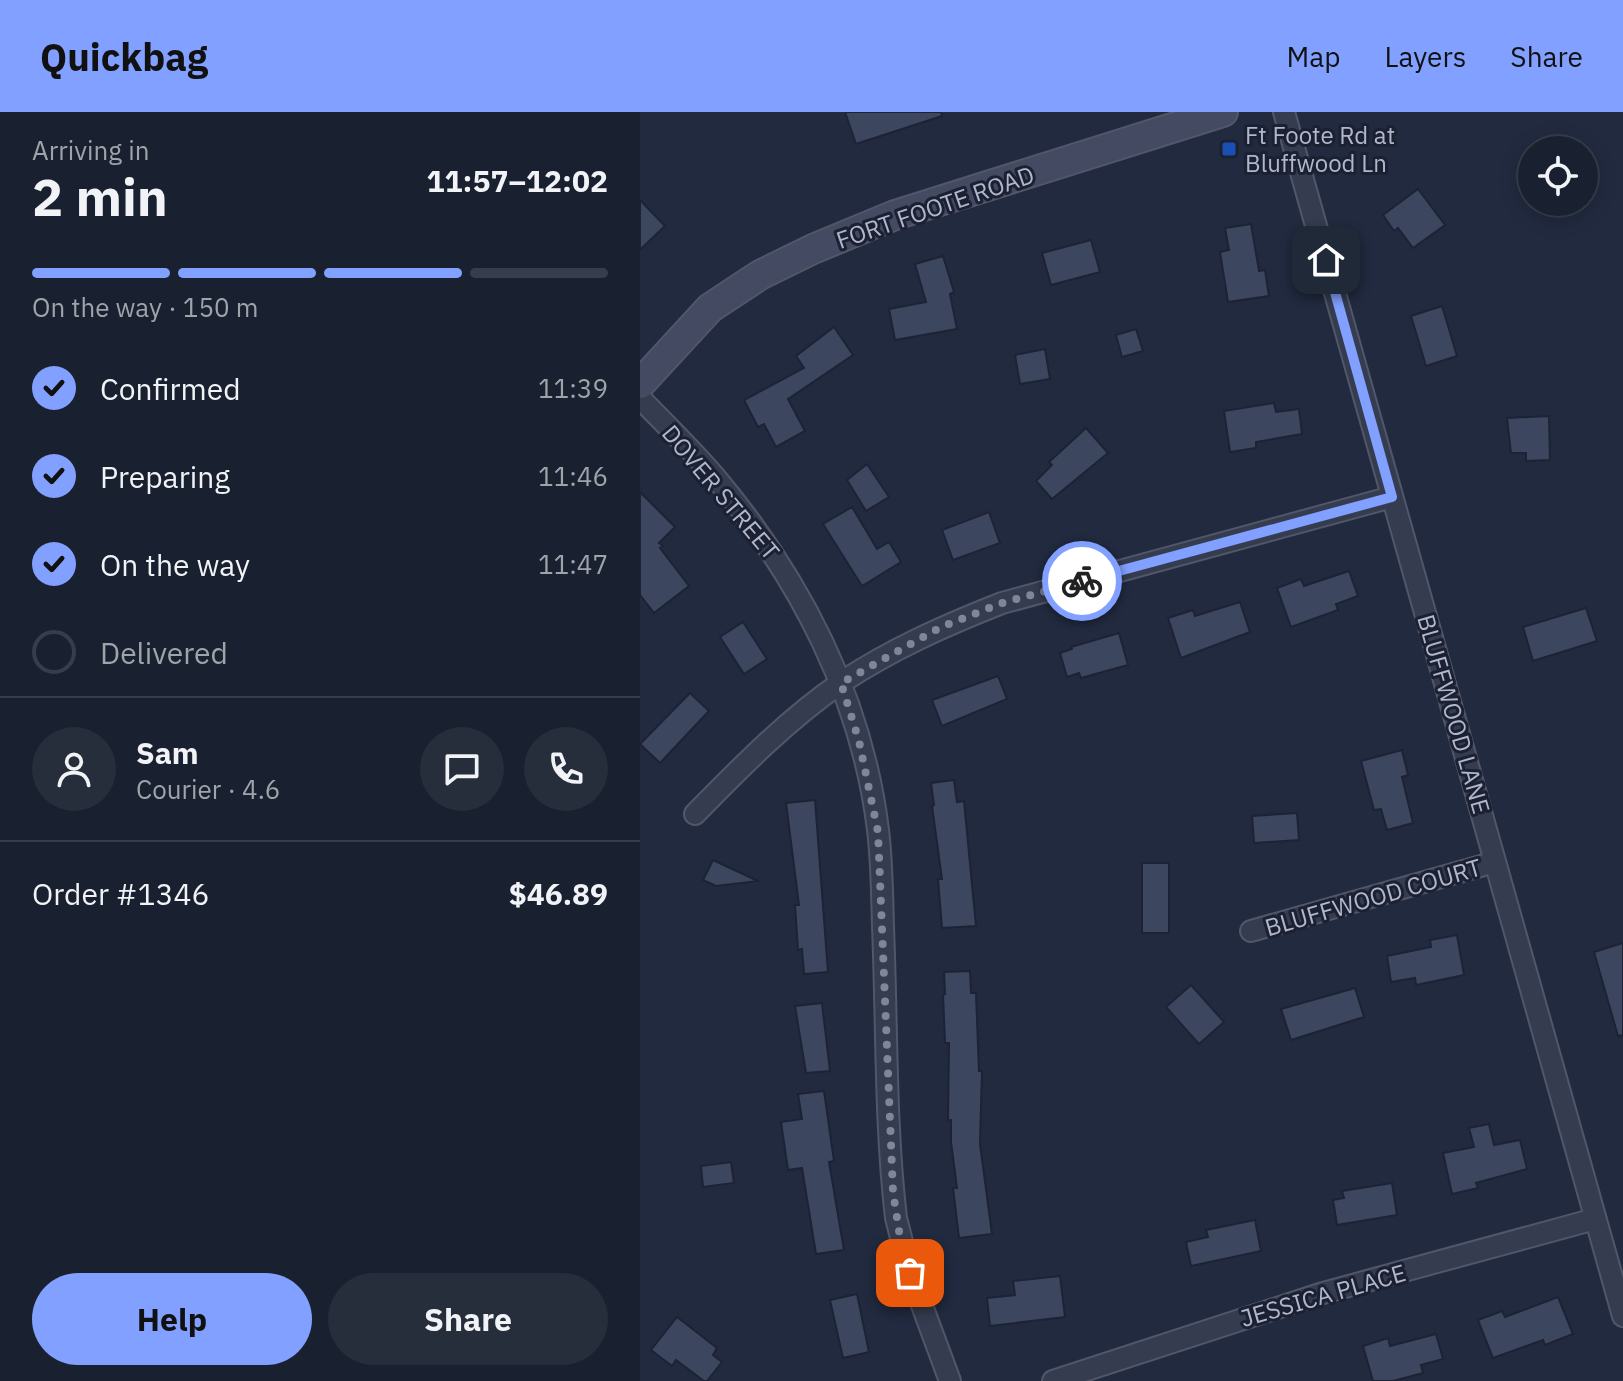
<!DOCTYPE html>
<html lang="en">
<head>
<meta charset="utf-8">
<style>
  body { margin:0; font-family:"IBM Plex Sans",sans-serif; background:#262d3b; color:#f1f3f6; height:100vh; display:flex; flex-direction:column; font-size:30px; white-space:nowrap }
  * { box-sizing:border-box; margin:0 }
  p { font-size:26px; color:#9fa3aa }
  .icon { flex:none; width:44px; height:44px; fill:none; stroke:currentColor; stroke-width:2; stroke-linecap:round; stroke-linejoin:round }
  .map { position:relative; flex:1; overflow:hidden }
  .drawer { display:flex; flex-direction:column; background:#19202f; width:640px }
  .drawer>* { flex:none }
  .tools { position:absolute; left:878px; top:24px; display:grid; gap:16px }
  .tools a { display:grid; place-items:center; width:80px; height:80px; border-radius:50%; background:#19202f; box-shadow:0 4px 20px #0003,0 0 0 2px #373e4b; font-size:40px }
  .pin { position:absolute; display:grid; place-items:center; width:68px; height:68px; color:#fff; margin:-34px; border-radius:16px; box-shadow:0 4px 12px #0006 }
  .courier { position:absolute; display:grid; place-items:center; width:80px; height:80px; margin:-40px; border:6px solid #81a0ff; border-radius:50%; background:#fff; color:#222; box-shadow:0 2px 10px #0007 }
  .headline em { font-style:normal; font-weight:700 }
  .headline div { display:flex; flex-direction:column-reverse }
  .headline { display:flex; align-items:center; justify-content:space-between; height:136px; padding:0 32px }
  h1 { font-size:52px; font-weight:700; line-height:60px }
  .bar { display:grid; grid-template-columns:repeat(4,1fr); gap:12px 8px; align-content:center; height:96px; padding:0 32px }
  .bar i { height:10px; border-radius:6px; background:#373e4b }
  .bar .current { background:#81a0ff }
  .bar p { grid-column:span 4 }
  .line { display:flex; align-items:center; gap:20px; padding:0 32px; border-top:2px solid #373e4b }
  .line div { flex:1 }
  .round { display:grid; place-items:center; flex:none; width:84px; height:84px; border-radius:42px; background:#262d3b }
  ol { padding:0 32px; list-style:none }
  li { display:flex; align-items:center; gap:24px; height:88px }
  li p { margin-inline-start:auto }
  li .icon { padding:8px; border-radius:50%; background:#81a0ff; color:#111; stroke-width:4 }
  li:last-child { color:#9fa3aa }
  li i { width:44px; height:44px; border:4px solid #373e4b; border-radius:50% }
  .primary-button { display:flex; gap:16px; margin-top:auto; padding:16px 32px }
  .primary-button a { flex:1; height:92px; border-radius:48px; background:#81a0ff; color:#111; font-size:32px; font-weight:700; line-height:92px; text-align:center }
  .primary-button a+a { background:#262d3b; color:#f1f3f6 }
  header { display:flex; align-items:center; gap:48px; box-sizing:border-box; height:112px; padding:0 40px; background:#81a0ff; color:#111 }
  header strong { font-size:38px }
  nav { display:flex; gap:44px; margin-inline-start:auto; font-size:28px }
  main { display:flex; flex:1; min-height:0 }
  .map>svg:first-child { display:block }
</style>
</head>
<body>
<header>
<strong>Quickbag</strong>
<nav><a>Map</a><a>Layers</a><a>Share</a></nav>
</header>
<main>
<section class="drawer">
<div class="headline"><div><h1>2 min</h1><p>Arriving in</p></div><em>11:57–12:02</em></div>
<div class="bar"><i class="current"></i><i class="current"></i><i class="current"></i><i></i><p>On the way · 150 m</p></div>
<ol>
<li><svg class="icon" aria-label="check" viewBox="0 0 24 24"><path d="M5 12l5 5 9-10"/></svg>Confirmed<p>11:39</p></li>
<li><svg class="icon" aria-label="check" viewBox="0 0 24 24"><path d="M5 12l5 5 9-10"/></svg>Preparing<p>11:46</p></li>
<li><svg class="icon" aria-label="check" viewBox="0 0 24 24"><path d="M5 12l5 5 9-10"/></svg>On the way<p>11:47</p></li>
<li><i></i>Delivered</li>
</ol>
<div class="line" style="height:144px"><a class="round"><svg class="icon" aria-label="person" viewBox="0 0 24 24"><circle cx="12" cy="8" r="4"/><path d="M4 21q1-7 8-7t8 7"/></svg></a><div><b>Sam</b><p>Courier · 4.6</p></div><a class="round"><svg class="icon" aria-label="chat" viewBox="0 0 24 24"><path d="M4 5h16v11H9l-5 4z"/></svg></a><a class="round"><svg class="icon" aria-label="phone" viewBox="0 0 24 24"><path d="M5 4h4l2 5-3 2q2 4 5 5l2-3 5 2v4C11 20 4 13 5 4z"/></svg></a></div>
<div class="line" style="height:104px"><div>Order #1346</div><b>$46.89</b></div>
<div class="primary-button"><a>Help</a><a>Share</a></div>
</section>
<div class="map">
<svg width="983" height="1269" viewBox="0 0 983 1269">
  <rect width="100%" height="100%" fill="#212a3f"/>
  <g fill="#3d465f" stroke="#1d2335" stroke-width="2">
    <path d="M205,0H301L302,4L216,32Z"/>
    <path d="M778,77L805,113L773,136L758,116L754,119L743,103Z"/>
    <path d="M0,88L25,114L0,138Z"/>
    <path d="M611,112L619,159L625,158L629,184L588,190L580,140L589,138L585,116Z"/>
    <path d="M451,128L460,160L411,173L402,141Z"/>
    <path d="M303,144L314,180L310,182L317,217L255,228L249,197L286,190L275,152Z"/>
    <path d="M802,194L817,244L786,254L771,204Z"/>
    <path d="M194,215L213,243L148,287L165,319L136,335L124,312L118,315L104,288L164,256L156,244Z"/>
    <path d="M496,217L503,239L482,245L476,223Z"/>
    <path d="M405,237L410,267L380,272L375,243Z"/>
    <path d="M634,291L636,300L659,297L662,322L616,330V336L590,340L584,299Z"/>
    <path d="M909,304L910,348L886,349V341H871L867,306Z"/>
    <path d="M446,316L468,341L412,387L396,369L412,353L409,350Z"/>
    <path d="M227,352L249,385L226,399L207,368Z"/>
    <path d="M0,380L35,415L19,431L23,434L20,436L49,474L14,501L0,483Z"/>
    <path d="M212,395L237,437L249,430L261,450L222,474L183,412Z"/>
    <path d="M349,400L360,431L313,448L302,418Z"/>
    <path d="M709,459L718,484L696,492L698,498L651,515L637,476L661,467L664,474Z"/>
    <path d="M600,490L610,520L541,546L528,506L553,498L555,504Z"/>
    <path d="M946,496L957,529L893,549L883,515Z"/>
    <path d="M103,510L127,547L104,562L80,525Z"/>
    <path d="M479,521L488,553L441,566L439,561L427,565L420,541L432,537L431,535Z"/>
    <path d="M358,564L367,587L302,614L292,588Z"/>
    <path d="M50,581L69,599L20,651L0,632Z"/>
    <path d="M762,638L768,663L762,665L773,711L747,718L741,697L734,698L721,649Z"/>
    <path d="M314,668L317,690L324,689L336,814L302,816L298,767H302L292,694L294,693L291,671Z"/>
    <path d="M175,688L188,860L164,862L162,837L158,838L155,793H159L146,691Z"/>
    <path d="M657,701L659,728L614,731L612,704Z"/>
    <path d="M73,748L118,769L76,774L63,768Z"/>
    <rect x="502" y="751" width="27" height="70"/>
    <path d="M817,823L824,863L776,873L775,866L751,870L747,844L791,835L790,828Z"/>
    <path d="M983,831V923L978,924L954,840Z"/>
    <path d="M330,859L331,881H336L339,959H342L340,1032L352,1122L319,1126L313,1076H317L311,1030V1008H308L309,931H305L303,883L305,882L304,860Z"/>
    <path d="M551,873L584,910L559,932L526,895Z"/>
    <path d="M715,876L724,905L651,928L641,897Z"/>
    <path d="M182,891L190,959L166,961L155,894Z"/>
    <path d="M184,979L194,1049L189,1050L204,1138L176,1142L162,1056L148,1058L141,1010L162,1007L158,982Z"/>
    <path d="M849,1012L854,1033L880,1028L887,1057L836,1071L838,1076L812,1082L803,1041L834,1035L829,1016Z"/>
    <path d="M91,1050L94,1071L63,1075L61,1054Z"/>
    <path d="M752,1071L757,1103L697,1113L693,1088L704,1086L702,1079Z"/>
    <path d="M615,1108L621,1139L551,1154L546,1130L568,1125L566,1118Z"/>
    <path d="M420,1164L425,1205L350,1214L347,1186L375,1183L373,1169Z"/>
    <path d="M217,1182L229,1240L203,1246L190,1188Z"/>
    <path d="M918,1185L933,1222L905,1233L903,1228L853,1246L838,1208L862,1199L865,1205Z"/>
    <path d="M37,1205L77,1236L73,1243L82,1250L67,1269H64L36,1248L32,1254L11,1238Z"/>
    <path d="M796,1222L803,1247L781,1253L783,1261L753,1269H733L723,1234L748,1226L750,1234Z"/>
  </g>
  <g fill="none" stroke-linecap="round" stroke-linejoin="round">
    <defs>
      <g id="street">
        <path d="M644,0L983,1204"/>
        <path d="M0,286C25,312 52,338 75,365C160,466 222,586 238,718C242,750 242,783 243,815C247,911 245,1012 256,1106L270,1161L310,1269"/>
        <path d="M55,702C101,655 148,607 202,570C252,537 306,513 362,491L752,385"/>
        <path d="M611,819L855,750"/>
        <path d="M413,1269L683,1181L955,1107"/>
      </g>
      <path id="secondary" d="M0,272L70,196L120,163L173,137L255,103L583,0"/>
    </defs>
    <use href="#street" stroke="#515769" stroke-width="24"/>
    <use href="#secondary" stroke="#515769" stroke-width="32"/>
    <use href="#street" stroke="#353c4f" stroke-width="20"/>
    <use href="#secondary" stroke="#434a62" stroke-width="28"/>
  </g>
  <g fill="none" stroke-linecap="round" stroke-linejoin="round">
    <path stroke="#7f8699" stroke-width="8" stroke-dasharray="0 14.4" d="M270,1161L261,1132L253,1080L238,720L219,629L201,571L301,515L362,491L442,469"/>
    <path stroke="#81a0ff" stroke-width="10" d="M442,469L752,385L686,148"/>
  </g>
  <rect fill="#1a4fb4" stroke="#1b2133" stroke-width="3" x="581" y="29" width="16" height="16" rx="4"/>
  <g text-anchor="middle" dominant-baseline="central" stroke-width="6" stroke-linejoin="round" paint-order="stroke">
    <g font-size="24" fill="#b1b7ca" stroke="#1b2133" text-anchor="start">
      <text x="605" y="23">Ft Foote Rd at<tspan x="605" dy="28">Bluffwood Ln</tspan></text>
    </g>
    <g font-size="24" fill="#b1b7ca" stroke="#1b2133">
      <text transform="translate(295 95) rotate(-19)">FORT FOOTE ROAD</text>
      <text transform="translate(81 380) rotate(50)">DOVER STREET</text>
      <text transform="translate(814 602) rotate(74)">BLUFFWOOD LANE</text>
      <text transform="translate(733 785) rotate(-16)">BLUFFWOOD COURT</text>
      <text transform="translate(683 1183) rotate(-16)">JESSICA PLACE</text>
    </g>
  </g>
</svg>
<div class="tools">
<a><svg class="icon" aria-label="locate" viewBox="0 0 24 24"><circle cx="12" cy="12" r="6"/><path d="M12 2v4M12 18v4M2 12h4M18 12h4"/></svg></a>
</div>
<div class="pin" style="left:270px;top:1161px;background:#ea580c"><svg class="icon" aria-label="bag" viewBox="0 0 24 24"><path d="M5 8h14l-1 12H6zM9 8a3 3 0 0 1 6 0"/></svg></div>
<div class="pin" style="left:686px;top:148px;background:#1f2937"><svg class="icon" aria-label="home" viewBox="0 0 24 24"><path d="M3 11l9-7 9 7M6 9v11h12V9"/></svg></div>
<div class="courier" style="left:442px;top:469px"><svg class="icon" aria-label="bike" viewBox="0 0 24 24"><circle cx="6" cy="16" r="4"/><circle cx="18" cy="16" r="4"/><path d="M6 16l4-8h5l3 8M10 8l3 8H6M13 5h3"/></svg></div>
</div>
</main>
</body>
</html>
